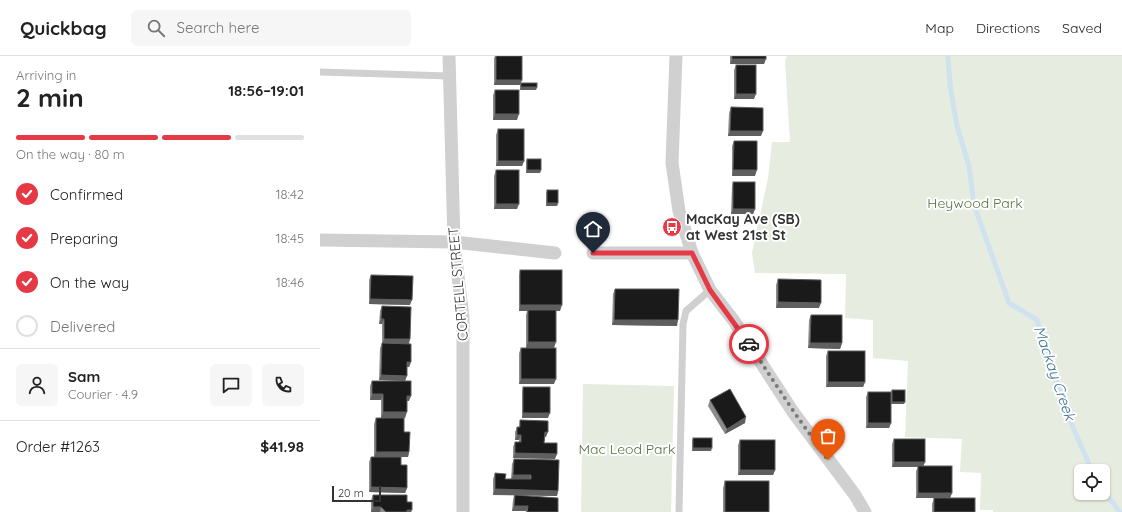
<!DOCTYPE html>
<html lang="en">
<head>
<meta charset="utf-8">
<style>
  body { margin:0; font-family:Quicksand,sans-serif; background:#f6f6f6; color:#222; height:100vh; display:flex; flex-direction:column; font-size:15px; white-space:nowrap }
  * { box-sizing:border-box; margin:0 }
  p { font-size:13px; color:#767676 }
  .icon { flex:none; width:22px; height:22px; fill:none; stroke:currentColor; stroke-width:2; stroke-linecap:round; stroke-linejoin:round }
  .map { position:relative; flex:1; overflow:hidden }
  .details { display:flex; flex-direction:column; background:#fff; width:320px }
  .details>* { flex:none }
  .tools { position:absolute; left:754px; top:408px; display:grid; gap:8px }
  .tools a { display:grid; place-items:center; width:36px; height:36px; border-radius:6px; background:#fff; box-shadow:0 1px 3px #0004; font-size:20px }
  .scale { position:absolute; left:12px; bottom:10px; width:49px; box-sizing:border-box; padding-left:4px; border:2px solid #333; border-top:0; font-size:11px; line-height:14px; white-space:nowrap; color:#333; -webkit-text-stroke:3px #fff; paint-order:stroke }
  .pin { position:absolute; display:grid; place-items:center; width:34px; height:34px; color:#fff; margin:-41px -17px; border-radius:50% 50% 50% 0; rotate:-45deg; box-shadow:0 0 4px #0007 }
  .pin .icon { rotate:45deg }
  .courier { position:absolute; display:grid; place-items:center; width:40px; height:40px; margin:-20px; border:3px solid #e63946; border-radius:50%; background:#fff; color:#222; box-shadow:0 1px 5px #0007 }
  .head em { font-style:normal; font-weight:700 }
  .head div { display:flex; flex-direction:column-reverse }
  .head { display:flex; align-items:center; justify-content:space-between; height:68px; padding:0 16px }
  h1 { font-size:26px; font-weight:700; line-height:30px }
  .bar { display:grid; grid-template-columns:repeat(4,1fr); gap:6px 4px; align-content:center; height:48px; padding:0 16px }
  .bar i { height:5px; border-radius:3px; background:#e0e0e0 }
  .bar .on { background:#e63946 }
  .bar p { grid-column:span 4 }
  .line { display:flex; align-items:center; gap:10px; padding:0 16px; border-top:1px solid #e0e0e0 }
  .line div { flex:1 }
  .round { display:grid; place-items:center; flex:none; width:42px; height:42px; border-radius:6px; background:#f6f6f6 }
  ol { padding:0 16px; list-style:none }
  li { display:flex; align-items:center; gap:12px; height:44px }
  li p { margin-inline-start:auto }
  li .icon { padding:4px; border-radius:50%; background:#e63946; color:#fff; stroke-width:4 }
  li:last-child { color:#767676 }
  li i { width:22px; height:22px; border:2px solid #e0e0e0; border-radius:50% }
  header { display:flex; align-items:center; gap:24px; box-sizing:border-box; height:56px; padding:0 20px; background:#fff; border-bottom:1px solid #e0e0e0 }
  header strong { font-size:19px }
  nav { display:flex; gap:22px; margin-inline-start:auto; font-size:14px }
  .search { width:280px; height:36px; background:#f6f6f6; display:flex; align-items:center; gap:10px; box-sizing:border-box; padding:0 14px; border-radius:6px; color:#767676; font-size:15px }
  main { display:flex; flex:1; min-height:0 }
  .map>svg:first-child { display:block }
</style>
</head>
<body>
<header>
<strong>Quickbag</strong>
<div class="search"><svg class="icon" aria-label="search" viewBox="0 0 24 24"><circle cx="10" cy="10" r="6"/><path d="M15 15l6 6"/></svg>Search here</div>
<nav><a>Map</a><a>Directions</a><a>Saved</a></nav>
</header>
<main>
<section class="details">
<div class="head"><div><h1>2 min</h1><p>Arriving in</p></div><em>18:56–19:01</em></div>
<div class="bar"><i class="on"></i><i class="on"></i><i class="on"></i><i></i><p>On the way · 80 m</p></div>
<ol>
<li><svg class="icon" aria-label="check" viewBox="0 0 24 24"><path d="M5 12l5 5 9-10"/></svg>Confirmed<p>18:42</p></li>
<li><svg class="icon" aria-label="check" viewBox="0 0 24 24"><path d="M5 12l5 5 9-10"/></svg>Preparing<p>18:45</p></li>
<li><svg class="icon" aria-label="check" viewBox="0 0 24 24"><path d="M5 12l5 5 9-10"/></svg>On the way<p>18:46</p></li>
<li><i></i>Delivered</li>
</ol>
<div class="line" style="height:72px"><a class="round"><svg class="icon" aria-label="person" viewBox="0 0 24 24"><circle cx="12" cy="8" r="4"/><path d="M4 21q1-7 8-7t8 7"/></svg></a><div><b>Sam</b><p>Courier · 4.9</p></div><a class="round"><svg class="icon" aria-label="chat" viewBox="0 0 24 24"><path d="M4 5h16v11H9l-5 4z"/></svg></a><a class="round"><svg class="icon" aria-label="phone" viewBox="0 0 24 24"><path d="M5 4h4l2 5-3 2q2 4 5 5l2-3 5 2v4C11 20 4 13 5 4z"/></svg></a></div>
<div class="line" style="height:52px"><div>Order #1263</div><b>$41.98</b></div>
</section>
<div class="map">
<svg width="802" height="456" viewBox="0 0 802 456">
  <rect width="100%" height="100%" fill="#fff"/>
  <g fill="#e6ecdf" fill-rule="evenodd">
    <path d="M467,0H802V456H673V454H660L661,417L640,416L642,383L585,381L588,305L553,302V264L525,262L526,218L435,217L432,197L448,122L452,86H470L465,5ZM761,415H783V437H761Z"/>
    <path d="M263,328L354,330L351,456H261Z"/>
  </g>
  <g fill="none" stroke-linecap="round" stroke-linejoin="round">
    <g stroke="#cfe2ee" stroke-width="5">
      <path d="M628,0L630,29L637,70L649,110L654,149L689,247L717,264L748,360L772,415"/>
      <path d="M783,434L800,456"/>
    </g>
    <g stroke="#d0d0d0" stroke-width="7">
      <path d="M0,16L129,20"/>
      <path d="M359,456L363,268L366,255L390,234"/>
    </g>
    <g stroke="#d0d0d0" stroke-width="13">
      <path d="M129,0L134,186L143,262V456"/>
      <path d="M356,0L352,107L359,155L372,197L390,234L414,265L473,356L535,439L545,456"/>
      <path d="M0,184L134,186L235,197"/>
      <path d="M273,197H372"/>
    </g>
  </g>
  <g fill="#8c8c8c">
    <path d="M175,0H202L201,27L217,31L216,34H200V29H174V2Z"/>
    <path d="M410,0H446L444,8H410Z"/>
    <path d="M416,9L434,43H414V14Z"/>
    <path d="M175,34L197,64H173V39Z"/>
    <path d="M411,51L441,80H408L409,57Z"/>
    <path d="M178,73L204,105L202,110H176V79Z"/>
    <path d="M414,85L435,120H412V90Z"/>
    <path d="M207,103L221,114L220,117H206V106Z"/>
    <path d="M176,114L197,153H174V120Z"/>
    <path d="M413,126L435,153L433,158H411L412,131Z"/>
    <path d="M227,134L238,147L237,150H226V137Z"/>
    <path d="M200,214L240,255H236L234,292V328H199V297L201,292H206V259L207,255H199V219Z"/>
    <path d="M51,219L90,249L49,248V224Z"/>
    <path d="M458,223L499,252H456V229Z"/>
    <path d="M295,233L357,270L292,269L293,238Z"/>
    <path d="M62,250L90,283L89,288L91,306L89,311H87L85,325L89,345H87L85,362H61V344H50V330L52,325H85L59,324L60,292L62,288V268H59L60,255Z"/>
    <path d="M491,259L522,287L520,293L488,292L489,264Z"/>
    <path d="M508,295L545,326L543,331H506V300Z"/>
    <path d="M203,331L228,362H202V336Z"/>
    <path d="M572,334L584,348H571V367L569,372H546V341L548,336H571Z"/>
    <path d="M390,344L425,367L405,378L388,350Z"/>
    <path d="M56,362L84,376L89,396L88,401H54V368Z"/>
    <path d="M200,364L226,381H225L224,387L235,403L193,402V391L195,386H199V384H195V376L197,371H199Z"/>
    <path d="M373,382L391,395H372V385Z"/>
    <path d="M574,383L605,406L603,410L632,437L630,442H596V415L598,411H572V388Z"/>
    <path d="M420,384L455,414L453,419H418V389Z"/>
    <path d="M51,401L81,409L87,432L85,437L49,436V406Z"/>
    <path d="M194,403L238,435L237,440L202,439L238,456H206V455H192L193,444L194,439H173V423L175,417L185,423H191L192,408Z"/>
    <path d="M405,425L449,456H403V432Z"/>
    <path d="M53,439L87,446L92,454L91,456H51V444Z"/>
    <path d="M614,442L655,456H612V448Z"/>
  </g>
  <g fill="#5f5f5f">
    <path d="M412,3H446L444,8H410Z"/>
    <path d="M176,24H202L200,29H174Z"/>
    <path d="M201,31H217L216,34H200Z"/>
    <path d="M416,38H436L434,43H414Z"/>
    <path d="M175,58H199L197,64H173Z"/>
    <path d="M410,75H443L441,80H408Z"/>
    <path d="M178,105H204L202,110H176Z"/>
    <path d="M207,114H221L220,117H206Z"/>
    <path d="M413,114H437L435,120H412Z"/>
    <path d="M227,147H238L237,150H226Z"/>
    <path d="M176,148H199L197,153H174Z"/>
    <path d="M413,153H435L433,158H411Z"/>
    <path d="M50,243L92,244L90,249L49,248Z"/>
    <path d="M458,246L501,247L499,252H456Z"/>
    <path d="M200,249H242L240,255H199Z"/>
    <path d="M61,263H64L62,268H59Z"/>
    <path d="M294,264H358L357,270L292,269Z"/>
    <path d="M64,283H90L88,289L62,288Z"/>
    <path d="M208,286H236L234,292H206Z"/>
    <path d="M490,287H522L520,293L488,292Z"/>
    <path d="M87,306H91L89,311H86Z"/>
    <path d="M61,319L87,320L85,325L59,324Z"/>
    <path d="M201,323H236L234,328H199Z"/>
    <path d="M508,326H545L543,331H506Z"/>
    <path d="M52,338H63L61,344H50Z"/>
    <path d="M87,340H91L89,345H85Z"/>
    <path d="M572,346H585L584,348H571Z"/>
    <path d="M63,356H87L85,362H61Z"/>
    <path d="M203,357H230L228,362H202Z"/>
    <path d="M426,361L425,367L405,378L407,373Z"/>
    <path d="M548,367H571L569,372H546Z"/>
    <path d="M225,376H228L226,381H223Z"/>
    <path d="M197,379H201L199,384H195Z"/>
    <path d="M373,392H392L391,395H372Z"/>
    <path d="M56,396H89L88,401H54Z"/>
    <path d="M195,397L237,398L235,403L193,402Z"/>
    <path d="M574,406H605L603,411H572Z"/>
    <path d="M420,414H455L453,419H418Z"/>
    <path d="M193,419H211L209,424H191Z"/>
    <path d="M51,431L87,432L85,437L49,436Z"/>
    <path d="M175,433L238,435L237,440L173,439Z"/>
    <path d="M598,437H632L630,442H596Z"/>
    <path d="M194,450H208L206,455H192Z"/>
    <path d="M53,451H61L60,456H51Z"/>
    <path d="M87,454H92L91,456H86Z"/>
  </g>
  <g fill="#1a1a1a" stroke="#5f5f5f">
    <rect x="176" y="0" width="26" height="24"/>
    <rect x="412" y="0" width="34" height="3"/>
    <rect x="416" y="9" width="20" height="29"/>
    <rect x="201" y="27" width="16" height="4"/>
    <rect x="175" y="34" width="24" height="24"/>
    <path d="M411,51L443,52V75H410Z"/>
    <rect x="178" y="73" width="26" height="32"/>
    <path d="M414,85H437V114H413Z"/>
    <rect x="207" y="103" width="14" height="11"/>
    <rect x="176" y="114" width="23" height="34"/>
    <rect x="413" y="126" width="22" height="27"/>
    <rect x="227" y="134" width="11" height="13"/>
    <rect x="200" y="214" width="42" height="35"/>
    <path d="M51,219L93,220L92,244L50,243Z"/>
    <path d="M458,223L501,224V247L458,246Z"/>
    <path d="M295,233H359L358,264H294Z"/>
    <path d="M62,250L91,251L90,283H64V263H61Z"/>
    <rect x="208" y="254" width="28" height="32"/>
    <path d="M491,259H522V287H490Z"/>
    <path d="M62,287L91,288V306H87V320L61,319Z"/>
    <rect x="201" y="292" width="35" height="31"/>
    <rect x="508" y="295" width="37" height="31"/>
    <path d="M52,325H91V340H87V356H63V338H52Z"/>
    <rect x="203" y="331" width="27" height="26"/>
    <path d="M410,333L426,361L407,373L390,344Z"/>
    <rect x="572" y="334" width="13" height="12"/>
    <rect x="548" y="336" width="23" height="31"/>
    <path d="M56,362H84V376H90L89,396H56Z"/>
    <path d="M200,364L228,365V376H225L224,387H237V398L195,397V386H201V379H197V371H200Z"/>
    <rect x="373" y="382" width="19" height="10"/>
    <rect x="574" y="383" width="31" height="23"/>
    <rect x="420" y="384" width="35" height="30"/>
    <path d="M51,401H81V409H87V432L51,431Z"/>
    <path d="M194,403L239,404L238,435L175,433V417L186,418L185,423H211V419H193Z"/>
    <rect x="598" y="410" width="34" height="27"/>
    <rect x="405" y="425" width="44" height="31"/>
    <path d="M53,439H87V446H92V454H87V456H66L61,451H53Z"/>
    <path d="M195,439L238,442V456H207L208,450H194Z"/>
    <rect x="614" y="442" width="41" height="14"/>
  </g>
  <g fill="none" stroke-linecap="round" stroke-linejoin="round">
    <path stroke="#7a7a7a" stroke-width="4" stroke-dasharray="0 7.2" d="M429,288L474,356L508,404"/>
    <path stroke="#e63946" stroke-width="5" d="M273,197H372L390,234L429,288"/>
  </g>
  <defs>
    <symbol id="bus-disc" viewBox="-11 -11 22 22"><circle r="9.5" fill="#e63946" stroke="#fff"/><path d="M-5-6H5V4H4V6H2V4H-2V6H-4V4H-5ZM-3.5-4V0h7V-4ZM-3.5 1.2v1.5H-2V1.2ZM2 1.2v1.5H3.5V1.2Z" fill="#fff"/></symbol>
  </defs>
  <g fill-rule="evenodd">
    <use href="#bus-disc" x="341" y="160" width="22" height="22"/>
  </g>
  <g text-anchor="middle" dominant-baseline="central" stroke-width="4" stroke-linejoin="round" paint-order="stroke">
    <g font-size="14" fill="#56703f" stroke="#fff">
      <text x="655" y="147">Heywood Park</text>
      <text x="307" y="393">Mac Leod Park</text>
    </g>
    <g font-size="14" font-weight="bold" fill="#333" stroke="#fff" text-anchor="start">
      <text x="366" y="163">MacKay Ave (SB)<tspan x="366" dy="16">at West 21st St</tspan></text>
    </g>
    <g font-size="14" fill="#333" stroke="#fff">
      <text transform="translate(138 228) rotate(-95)">CORTELL STREET</text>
    </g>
    <g font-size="15" font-style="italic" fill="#3f7597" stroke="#fff">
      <text transform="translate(735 317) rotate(71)">Mackay Creek</text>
    </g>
  </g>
</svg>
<div class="tools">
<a><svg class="icon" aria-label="locate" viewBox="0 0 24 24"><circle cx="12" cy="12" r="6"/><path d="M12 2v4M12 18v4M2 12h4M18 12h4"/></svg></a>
</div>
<div class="scale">20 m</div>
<div class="pin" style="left:508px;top:404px;background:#ea580c"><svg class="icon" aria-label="bag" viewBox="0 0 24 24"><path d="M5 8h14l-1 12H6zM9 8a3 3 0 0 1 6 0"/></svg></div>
<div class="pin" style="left:273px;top:197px;background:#1f2937"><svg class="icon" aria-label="home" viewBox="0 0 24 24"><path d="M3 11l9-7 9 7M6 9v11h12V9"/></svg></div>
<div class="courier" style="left:429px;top:288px"><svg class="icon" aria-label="car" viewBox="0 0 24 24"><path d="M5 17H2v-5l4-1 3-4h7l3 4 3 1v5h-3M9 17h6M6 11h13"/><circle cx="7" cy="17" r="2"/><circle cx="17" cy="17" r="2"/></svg></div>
</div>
</main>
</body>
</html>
